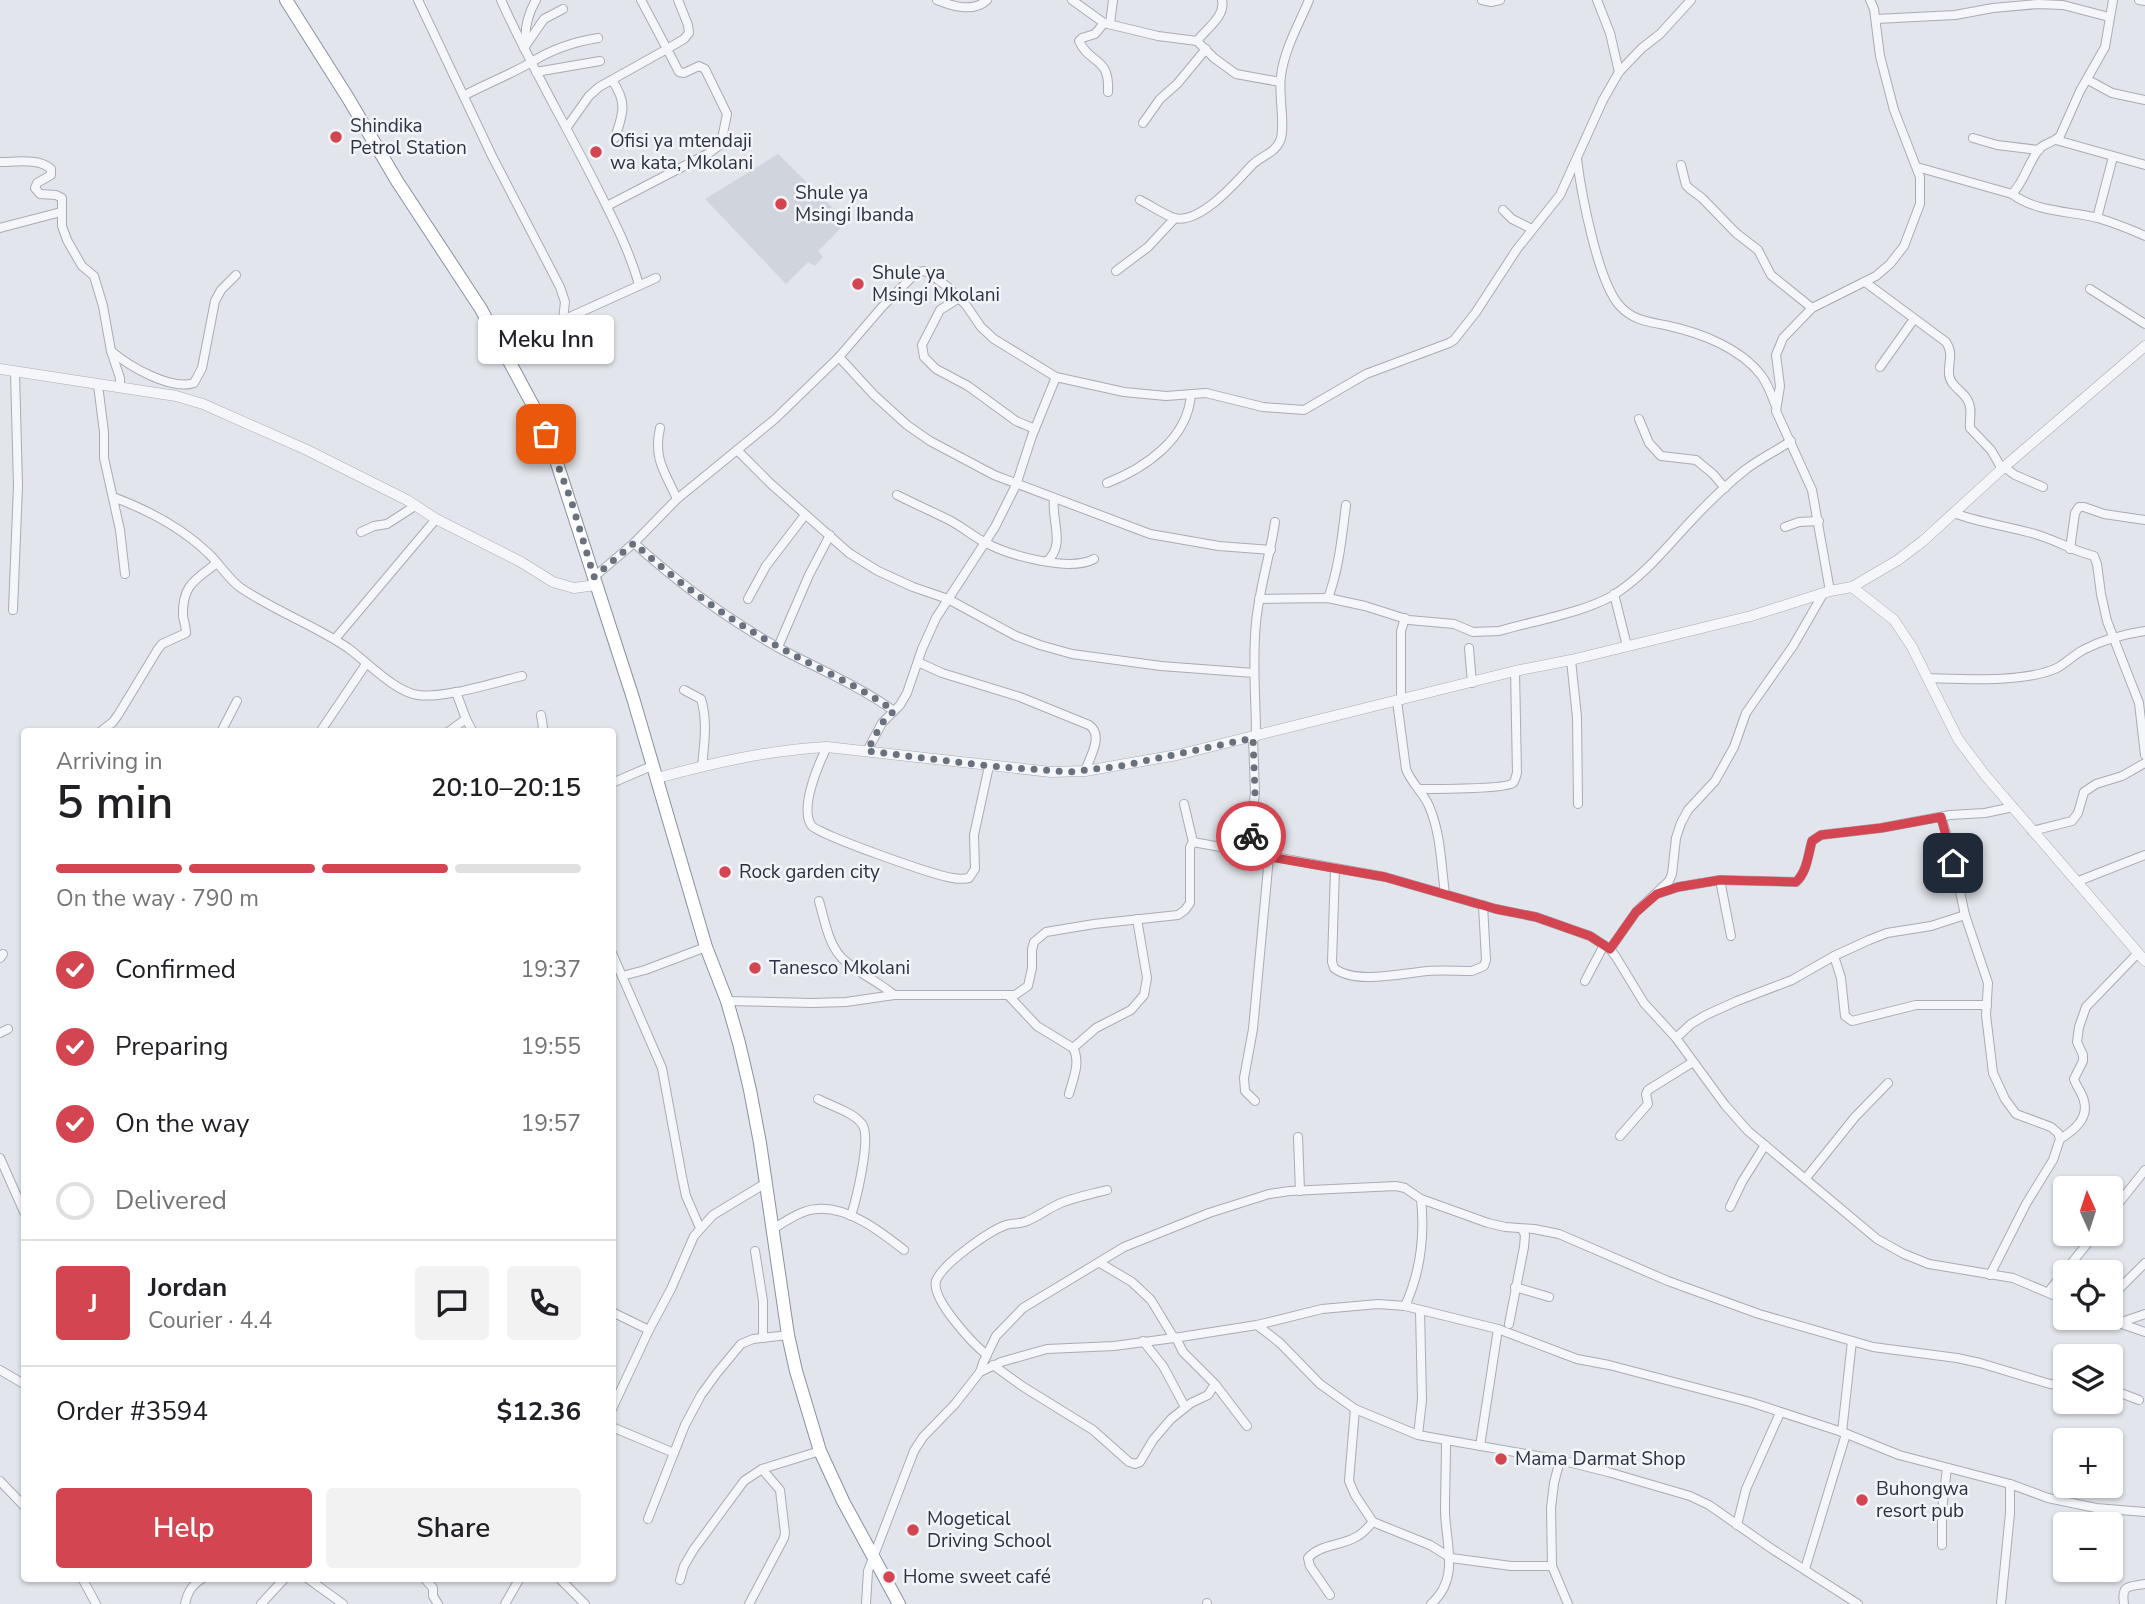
<!DOCTYPE html>
<html lang="en">
<head>
<meta charset="utf-8">
<style>
  body { margin:0; font-family:"Nunito Sans",sans-serif; background:#f2f2f2; color:#202124; height:100vh; display:flex; flex-direction:column; font-size:26px; white-space:nowrap }
  * { box-sizing:border-box; margin:0 }
  p { font-size:23px; color:#757577 }
  .icon { flex:none; width:38px; height:38px; fill:none; stroke:currentColor; stroke-width:2; stroke-linecap:round; stroke-linejoin:round }
  .map { position:relative; flex:1; overflow:hidden }
  .details { position:absolute; left:21px; top:728px; width:595px; height:854px; display:flex; flex-direction:column; background:#fff; border-radius:7px; box-shadow:0 2px 5px #0004 }
  .details>* { flex:none }
  .needle { width:46px; rotate:357deg }
  .buttons { position:absolute; left:2053px; top:1176px; display:grid; gap:14px }
  .buttons a { display:grid; place-items:center; width:70px; height:70px; border-radius:7px; background:#fff; box-shadow:0 2px 5px #0004; font-size:35px }
  .pin { position:absolute; display:grid; place-items:center; width:60px; height:60px; color:#fff; margin:-30px; border-radius:14px; box-shadow:0 4px 10px #0006 }
  .courier { position:absolute; display:grid; place-items:center; width:70px; height:70px; margin:-35px; border:5px solid #d34551; border-radius:50%; background:#fff; color:#222; box-shadow:0 2px 9px #0007 }
  .bubble { position:absolute; height:49px; border-radius:7px; background:#fff; box-shadow:0 2px 5px #0004; font-size:23px; font-weight:600; line-height:49px; text-align:center }
  .headline em { font-style:normal; font-weight:600 }
  .headline div { display:flex; flex-direction:column-reverse }
  .headline { display:flex; align-items:center; justify-content:space-between; height:119px; padding:0 35px }
  h1 { font-size:46px; font-weight:600; line-height:52px }
  .bar { display:grid; grid-template-columns:repeat(4,1fr); gap:10px 7px; align-content:center; height:84px; padding:0 35px }
  .bar i { height:9px; border-radius:5px; background:#e0e0e0 }
  .bar .selected { background:#d34551 }
  .bar p { grid-column:span 4 }
  .line { display:flex; align-items:center; gap:18px; padding:0 35px; border-top:2px solid #e0e0e0 }
  .line div { flex:1 }
  .round { display:grid; place-items:center; flex:none; width:74px; height:74px; border-radius:7px; background:#f2f2f2 }
  ol { padding:0 35px; list-style:none }
  li { display:flex; align-items:center; gap:21px; height:77px }
  li p { margin-inline-start:auto }
  li .icon { padding:7px; border-radius:50%; background:#d34551; color:#fff; stroke-width:4 }
  li:last-child { color:#757577 }
  li i { width:38px; height:38px; border:4px solid #e0e0e0; border-radius:50% }
  .cta { display:flex; gap:14px; margin-top:auto; padding:14px 35px }
  .cta a { flex:1; height:80px; border-radius:7px; background:#d34551; color:#fff; font-size:28px; font-weight:600; line-height:80px; text-align:center }
  .cta a+a { background:#f2f2f2; color:#202124 }
  .map>svg:first-child { display:block }
</style>
</head>
<body>
<div class="map">
<svg width="2145" height="1604" viewBox="0 0 2145 1604">
  <rect width="100%" height="100%" fill="#e2e5eb"/>
  <path fill="#d0d4dd" d="M778,154L847,222L818,251L823,257L815,266L808,262L786,284L705,199Z"/>
  <g fill="none" stroke-linecap="round" stroke-linejoin="round">
    <defs>
      <g id="minor">
        <path d="M418,0L492,156L560,287L565,302L563,320"/>
        <path d="M501,0C530,65 567,127 599,191C614,221 630,252 639,285"/>
        <path d="M937,0C952,6 973,13 987,0"/>
        <path d="M1072,0L1104,23L1158,36L1197,41L1214,58L1236,74L1280,82"/>
        <path d="M1482,0L1491,2L1500,0"/>
        <path d="M1597,0L1610,33L1619,72"/>
        <path d="M2139,0L2145,1"/>
        <path d="M1876,19L1955,15L1993,8L2038,4L2063,5L2109,17"/>
        <path d="M1104,23L1095,34L1082,38L1079,41C1090,65 1110,56 1108,92"/>
        <path d="M1110,24L1113,0"/>
        <path d="M1197,41C1206,29 1226,16 1222,0"/>
        <path d="M526,43C524,27 528,14 536,0"/>
        <path d="M524,48L544,19L563,9"/>
        <path d="M536,72L600,61"/>
        <path d="M612,80C628,104 623,113 615,138"/>
        <path d="M2088,80L2112,93L2145,100"/>
        <path d="M465,95C486,84 509,75 530,63C552,49 572,42 598,38"/>
        <path d="M1143,123L1160,99L1177,84L1206,49"/>
        <path d="M567,127L589,96L599,87L667,49L641,0"/>
        <path d="M1973,138L1997,145L2039,150"/>
        <path d="M2056,140L2145,165"/>
        <path d="M1577,159C1581,192 1598,283 1620,306C1633,321 1651,322 1669,326C1701,333 1740,348 1761,375C1768,384 1771,394 1775,404"/>
        <path d="M0,162C16,162 39,158 51,169V175L37,183L35,188L40,194L56,195L62,198V226L67,240L82,266L94,276L103,306L111,351L120,378V388"/>
        <path d="M1681,165L1686,185L1690,189L1702,198L1736,233L1758,250L1771,275L1812,308"/>
        <path d="M1917,167L2012,194C2025,181 2029,160 2040,148C2046,143 2054,142 2060,136L2080,91L2105,47L2113,0"/>
        <path d="M2012,194C2036,212 2069,211 2098,218C2114,223 2130,229 2145,236"/>
        <path d="M1140,200C1150,205 1163,214 1174,218C1200,225 1237,181 1252,165C1261,156 1275,153 1280,141C1286,128 1278,93 1281,76C1284,50 1299,24 1309,0"/>
        <path d="M607,206L709,153L721,144L727,114L705,69L699,66L684,73L679,72L667,49L684,39L689,33L688,25L678,0"/>
        <path d="M1503,210L1512,219L1532,229"/>
        <path d="M2097,218L2113,157"/>
        <path d="M0,228L61,212"/>
        <path d="M1116,271L1148,247L1175,218"/>
        <path d="M1865,282L1946,342C1954,354 1948,362 1949,374C1950,387 1963,390 1968,401C1973,410 1969,418 1970,428L1991,450L2002,469"/>
        <path d="M2090,289L2145,324"/>
        <path d="M959,298L940,310L922,345L924,357L936,369L968,386L1016,421L1035,429"/>
        <path d="M111,351C129,366 171,391 194,383L202,368L215,301L221,290L236,275"/>
        <path d="M506,353L530,331L563,320L656,278"/>
        <path d="M839,357L874,395L907,425L930,441L994,475L1150,534L1219,546L1271,550"/>
        <path d="M1880,367L1914,319"/>
        <path d="M98,385L104,432V458L120,530L125,574"/>
        <path d="M1639,419L1649,443L1661,456L1696,460L1713,474L1725,488"/>
        <path d="M660,428C653,459 665,472 677,499"/>
        <path d="M737,450L771,484L849,553L878,571L913,587L948,599L1016,636L1040,645L1072,654L1161,666L1254,673"/>
        <path d="M2004,467L2015,475L2043,487"/>
        <path d="M1107,483C1145,468 1188,439 1191,394"/>
        <path d="M897,495C915,504 933,512 951,521C964,528 975,538 988,544C1012,556 1070,572 1094,559"/>
        <path d="M113,497C148,510 181,527 208,553C220,564 228,579 241,588C275,611 314,625 348,648C366,661 395,692 418,695C443,699 496,682 522,676"/>
        <path d="M1954,513C1980,523 2008,526 2035,534C2056,540 2073,551 2094,556L2097,564L2101,594L2107,621L2139,703L2145,755"/>
        <path d="M1785,527L1799,522L1819,521"/>
        <path d="M361,532L374,526L387,524L415,506"/>
        <path d="M634,543C678,583 725,617 777,647C816,668 858,685 894,711"/>
        <path d="M2070,549L2075,513L2079,507H2084L2104,514L2145,520"/>
        <path d="M1047,561C1066,545 1051,520 1054,499"/>
        <path d="M594,577L634,543L677,499L775,419L839,357L882,307L917,272L925,271L930,274L948,287L966,305L981,327L994,339L1056,377L1124,392L1166,396L1206,393L1263,407L1304,410L1366,374L1449,343L1454,340L1476,312L1517,249L1560,195L1603,100L1619,72L1642,48L1660,34L1691,0"/>
        <path d="M1830,591L1812,490L1776,411L1780,386L1776,355L1783,338L1812,308L1876,276L1890,264L1904,246L1920,204V177L1894,110L1880,56L1874,9L1870,0"/>
        <path d="M1614,594L1627,646"/>
        <path d="M1328,598C1339,569 1342,536 1346,505"/>
        <path d="M748,599L766,566L805,515"/>
        <path d="M1259,599L1328,598L1365,606L1409,620L1454,624L1473,632L1499,631C1533,621 1582,613 1612,596C1643,577 1666,548 1690,522C1707,504 1726,485 1745,470C1759,459 1776,451 1791,441"/>
        <path d="M13,610L18,486L15,373"/>
        <path d="M335,639L436,519"/>
        <path d="M778,647L809,575L830,535"/>
        <path d="M1469,648L1472,683"/>
        <path d="M1571,660L1577,717L1578,804"/>
        <path d="M918,662L942,673L1020,697L1089,725C1104,735 1090,757 1085,771"/>
        <path d="M1928,678C1964,679 2024,683 2057,668C2066,663 2074,655 2083,650C2102,640 2125,634 2145,631"/>
        <path d="M684,690L701,699C708,721 704,745 702,767"/>
        <path d="M456,692L466,719L473,732"/>
        <path d="M1401,700V631L1405,618"/>
        <path d="M1397,701L1406,769C1411,783 1423,792 1429,806C1441,834 1441,864 1445,894"/>
        <path d="M100,732L113,722L118,715L158,649L162,644L186,633C186,627 184,622 183,616C182,585 195,580 217,563"/>
        <path d="M221,732L237,701"/>
        <path d="M320,732L366,664"/>
        <path d="M448,732L466,719"/>
        <path d="M541,732L543,727L541,715"/>
        <path d="M1256,737C1256,699 1252,661 1256,623C1259,589 1270,556 1275,522"/>
        <path d="M827,747C818,765 800,807 811,825C816,834 936,876 953,878C958,879 964,879 969,878L975,869L974,835L989,766"/>
        <path d="M867,751L882,723L900,705L907,693L922,649L936,618L995,527L1016,485L1032,436L1056,377"/>
        <path d="M612,783L654,765"/>
        <path d="M1419,789C1433,789 1506,789 1513,783C1515,781 1516,776 1517,773L1515,671"/>
        <path d="M1184,804L1193,842"/>
        <path d="M1941,817L1950,846L1965,915L1988,983L1986,1015L1993,1073L2005,1099L2016,1114L2051,1127L2058,1133L2060,1139L2053,1160L2026,1204L1990,1275"/>
        <path d="M2032,831L2072,821L2078,813L2084,792L2096,784L2122,776L2145,763"/>
        <path d="M1247,853L1255,793L1253,738"/>
        <path d="M1335,869L1332,962L1334,968C1355,985 1403,973 1428,971C1442,970 1458,971 1472,971L1484,966L1486,960L1483,905"/>
        <path d="M1720,880L1731,936"/>
        <path d="M2076,882L2145,855"/>
        <path d="M1660,893L1678,887L1720,880L1796,882C1807,872 1808,855 1812,841L1821,835L1881,828L1950,815L1985,813L2013,807"/>
        <path d="M819,901C824,918 828,943 841,957C854,971 878,981 894,995"/>
        <path d="M1610,949L1636,912L1669,881L1672,874L1676,838L1681,823L1688,810L1715,781L1734,747L1746,713L1793,646L1823,594"/>
        <path d="M612,953L662,1068L682,1177L686,1196L700,1228"/>
        <path d="M1834,956L1841,978L1845,1016L1852,1021L1916,1005H1987"/>
        <path d="M0,958L3,954"/>
        <path d="M622,976L645,970L706,947"/>
        <path d="M1585,981L1604,945"/>
        <path d="M1009,996L1037,1026L1073,1048C1081,1062 1073,1079 1069,1094"/>
        <path d="M727,1001L812,1003L846,1002L894,995H1015L1028,986L1032,968V950L1034,942L1046,932L1094,924L1178,915L1185,910L1190,903V847L1193,842L1385,877L1496,909L1536,917L1590,936L1610,949L1616,957L1644,1003L1676,1038L1725,1105L1748,1131L1877,1239L1904,1254L1929,1264L2013,1278L2065,1300"/>
        <path d="M0,1033L8,1029"/>
        <path d="M1676,1038L1691,1024L1706,1015L1737,1001L1792,980L1834,956L1869,940L1887,933L1931,926L1965,915"/>
        <path d="M1073,1048L1096,1028L1131,1010L1144,995L1147,978L1137,919"/>
        <path d="M818,1099C831,1106 853,1112 862,1124C872,1137 856,1200 851,1216"/>
        <path d="M1255,1101L1245,1091L1244,1078L1253,1029L1269,857"/>
        <path d="M1620,1136L1648,1104L1646,1094L1648,1090L1693,1062"/>
        <path d="M1298,1137L1300,1191"/>
        <path d="M2060,1139C2073,1131 2089,1119 2084,1101C2083,1094 2076,1086 2074,1079L2083,1061V1055L2077,1042L2079,1027L2086,1007L2138,953"/>
        <path d="M0,1158L24,1212"/>
        <path d="M1806,1178L1855,1117L1888,1083"/>
        <path d="M1730,1207L1742,1182L1765,1145"/>
        <path d="M2110,1214L2145,1170"/>
        <path d="M773,1229C786,1221 801,1210 817,1209C848,1206 881,1232 904,1250"/>
        <path d="M755,1251L763,1301V1338"/>
        <path d="M1100,1263L1132,1282L1151,1300L1174,1338"/>
        <path d="M1515,1287L1549,1297"/>
        <path d="M2049,1291L2095,1234"/>
        <path d="M2110,1298L2145,1263"/>
        <path d="M1405,1306C1421,1271 1425,1237 1421,1199"/>
        <path d="M612,1312L649,1330"/>
        <path d="M2104,1318L2145,1332"/>
        <path d="M2119,1323L2145,1314"/>
        <path d="M1509,1324L1524,1247L1525,1235L1522,1229"/>
        <path d="M1257,1325L1280,1343L1320,1384L1355,1409L1418,1435L1560,1460L1608,1472L1690,1496L1709,1505L1772,1549L1858,1604"/>
        <path d="M1176,1338L1183,1352L1215,1384L1247,1426"/>
        <path d="M1143,1341L1163,1366L1185,1407"/>
        <path d="M987,1355C973,1344 931,1299 936,1281C942,1264 989,1231 1006,1225C1013,1223 1021,1224 1027,1221C1039,1216 1049,1208 1061,1203C1075,1197 1092,1194 1107,1190"/>
        <path d="M993,1365L1022,1386L1093,1430L1129,1462L1135,1464L1140,1462L1153,1440L1171,1419L1191,1403L1208,1395L1215,1384"/>
        <path d="M0,1370L24,1384"/>
        <path d="M980,1372L983,1363L996,1336L1023,1308L1124,1247L1209,1213L1269,1194L1290,1191L1396,1186L1405,1188L1421,1199L1488,1223L1505,1227L1534,1229L1559,1234L1668,1281L1759,1314L1873,1347L1957,1358L1980,1363L2050,1384L2065,1386"/>
        <path d="M2110,1389L2139,1400"/>
        <path d="M612,1409L649,1330L671,1289L694,1236L713,1215L766,1183"/>
        <path d="M1355,1409L1349,1481L1355,1495L1373,1522L1430,1545L1451,1558L1511,1566H1552"/>
        <path d="M612,1427L674,1453"/>
        <path d="M1842,1432L1852,1341"/>
        <path d="M1418,1435L1422,1400L1420,1310"/>
        <path d="M1480,1446L1498,1329"/>
        <path d="M1560,1460L1554,1483L1551,1508L1552,1566L1568,1604"/>
        <path d="M0,1481L24,1506"/>
        <path d="M648,1519L685,1425L701,1395L717,1373L741,1344L753,1339L788,1335"/>
        <path d="M1737,1525L1746,1489L1780,1413"/>
        <path d="M1942,1545V1510L1947,1468"/>
        <path d="M1805,1569L1846,1434"/>
        <path d="M82,1578L96,1604"/>
        <path d="M307,1578L343,1604"/>
        <path d="M424,1578L433,1588V1596L438,1604"/>
        <path d="M559,1578L585,1604"/>
        <path d="M680,1580L684,1566L694,1549L744,1481L762,1469L820,1451"/>
        <path d="M1330,1595L1310,1566L1308,1558C1320,1544 1341,1546 1356,1537C1363,1534 1368,1527 1373,1522"/>
        <path d="M1207,1603V1604"/>
        <path d="M185,1604C188,1591 192,1585 203,1578"/>
        <path d="M261,1604L285,1578"/>
        <path d="M505,1604L520,1578"/>
        <path d="M749,1604L784,1538L785,1533L780,1490L762,1469"/>
        <path d="M866,1604L868,1571L914,1451L923,1437L955,1404L980,1372L1001,1362L1047,1349L1114,1346L1174,1338L1257,1325L1322,1309L1378,1304L1405,1306L1498,1329L1577,1359L1609,1365L1750,1402L1842,1432L1899,1455L2010,1484L2048,1498L2096,1508L2145,1512"/>
        <path d="M1431,1604C1460,1579 1446,1545 1445,1512C1445,1489 1446,1465 1446,1441"/>
        <path d="M2001,1604L2010,1513V1484"/>
        <path d="M2124,1604C2121,1584 2129,1587 2145,1584"/>
      </g>
      <g id="tertiary">
        <path d="M0,369L176,396L203,404L307,450L407,500L436,519L521,562L553,582L574,588L596,585"/>
        <path d="M1852,587L1894,620L1912,647L1958,739L1985,775L2145,961"/>
        <path d="M657,778C713,763 769,750 827,747L1051,772L1085,771L1177,755L1515,671L1571,660L1751,616L1830,591L1852,587L1898,560L1923,541L2004,467L2145,346"/>
      </g>
      <path id="trunk" d="M286,0L348,98L397,181L481,309L536,411L555,457L633,698L706,947L727,1001L739,1043L750,1090L760,1143L788,1335L796,1371L820,1451L843,1501L899,1604"/>
    </defs>
    <use href="#minor" stroke="#a7acb6" stroke-width="10"/>
    <use href="#tertiary" stroke="#a7acb6" stroke-width="11"/>
    <use href="#trunk" stroke="#8991a2" stroke-width="14"/>
    <use href="#minor" stroke="#f5f6f9" stroke-width="8"/>
    <use href="#tertiary" stroke="#f5f6f9" stroke-width="10"/>
    <use href="#trunk" stroke="#fff" stroke-width="12"/>
  </g>
  <g fill="none" stroke-linecap="round" stroke-linejoin="round">
    <path stroke="#6a717e" stroke-width="7" stroke-dasharray="0 12.6" d="M546,434L571,500L594,577L634,543C678,583 725,617 777,646C816,668 858,685 894,711L882,723L867,751L989,766L1070,772L1121,766L1253,738L1255,793L1251,836"/>
    <path stroke="#d34551" stroke-width="9" d="M1251,836L1247,853L1385,877L1496,909L1536,917L1590,936L1610,949L1636,912L1657,894L1678,887L1720,880L1796,882C1807,872 1808,855 1812,841L1821,835L1881,828L1941,817L1953,863"/>
  </g>
  <g fill="#d34551" stroke="#f2f4f8" stroke-width="2.5">
    <circle cx="336" cy="137" r="7"/>
    <circle cx="596" cy="152" r="7"/>
    <circle cx="781" cy="204" r="7"/>
    <circle cx="858" cy="284" r="7"/>
    <circle cx="725" cy="872" r="7"/>
    <circle cx="755" cy="968" r="7"/>
    <circle cx="1501" cy="1459" r="7"/>
    <circle cx="1862" cy="1500" r="7"/>
    <circle cx="913" cy="1530" r="7"/>
    <circle cx="889" cy="1577" r="7"/>
  </g>
  <g text-anchor="middle" dominant-baseline="central" stroke-width="5" stroke-linejoin="round" paint-order="stroke">
    <g font-size="19" fill="#2a3244" stroke="#f2f4f8" text-anchor="start">
      <text x="350" y="126">Shindika<tspan x="350" dy="22">Petrol Station</tspan></text>
      <text x="610" y="141">Ofisi ya mtendaji<tspan x="610" dy="22">wa kata, Mkolani</tspan></text>
      <text x="795" y="193">Shule ya<tspan x="795" dy="22">Msingi Ibanda</tspan></text>
      <text x="872" y="273">Shule ya<tspan x="872" dy="22">Msingi Mkolani</tspan></text>
      <text x="739" y="872">Rock garden city</text>
      <text x="769" y="968">Tanesco Mkolani</text>
      <text x="1515" y="1459">Mama Darmat Shop</text>
      <text x="1876" y="1489">Buhongwa<tspan x="1876" dy="22">resort pub</tspan></text>
      <text x="927" y="1519">Mogetical<tspan x="927" dy="22">Driving School</tspan></text>
      <text x="903" y="1577">Home sweet café</text>
    </g>
  </g>
</svg>
<div class="buttons">
<a><svg class="needle" viewBox="-14 -14 28 28"><path d="M0-13l5 13h-10z" fill="#e53935"/><path d="M0 13l5-13h-10z" fill="#757577"/></svg></a>
<a><svg class="icon" aria-label="locate" viewBox="0 0 24 24"><circle cx="12" cy="12" r="6"/><path d="M12 2v4M12 18v4M2 12h4M18 12h4"/></svg></a>
<a><svg class="icon" aria-label="layers" viewBox="0 0 24 24"><path d="M12 4l9 5-9 5-9-5zM3 14l9 5 9-5"/></svg></a>
<a>+</a>
<a>−</a>
</div>
<div class="pin" style="left:546px;top:434px;background:#ea580c"><svg class="icon" aria-label="bag" viewBox="0 0 24 24"><path d="M5 8h14l-1 12H6zM9 8a3 3 0 0 1 6 0"/></svg></div>
<div class="pin" style="left:1953px;top:863px;background:#1f2937"><svg class="icon" aria-label="home" viewBox="0 0 24 24"><path d="M3 11l9-7 9 7M6 9v11h12V9"/></svg></div>
<div class="courier" style="left:1251px;top:836px"><svg class="icon" aria-label="bike" viewBox="0 0 24 24"><circle cx="6" cy="16" r="4"/><circle cx="18" cy="16" r="4"/><path d="M6 16l4-8h5l3 8M10 8l3 8H6M13 5h3"/></svg></div>
<div class="bubble" style="left:478px;top:315px;width:136px">Meku Inn</div>
<section class="details">
<div class="headline"><div><h1>5 min</h1><p>Arriving in</p></div><em>20:10–20:15</em></div>
<div class="bar"><i class="selected"></i><i class="selected"></i><i class="selected"></i><i></i><p>On the way · 790 m</p></div>
<ol>
<li><svg class="icon" aria-label="check" viewBox="0 0 24 24"><path d="M5 12l5 5 9-10"/></svg>Confirmed<p>19:37</p></li>
<li><svg class="icon" aria-label="check" viewBox="0 0 24 24"><path d="M5 12l5 5 9-10"/></svg>Preparing<p>19:55</p></li>
<li><svg class="icon" aria-label="check" viewBox="0 0 24 24"><path d="M5 12l5 5 9-10"/></svg>On the way<p>19:57</p></li>
<li><i></i>Delivered</li>
</ol>
<div class="line" style="height:126px"><b class="round" style="background:#d34551;color:#fff">J</b><div><b>Jordan</b><p>Courier · 4.4</p></div><a class="round"><svg class="icon" aria-label="chat" viewBox="0 0 24 24"><path d="M4 5h16v11H9l-5 4z"/></svg></a><a class="round"><svg class="icon" aria-label="phone" viewBox="0 0 24 24"><path d="M5 4h4l2 5-3 2q2 4 5 5l2-3 5 2v4C11 20 4 13 5 4z"/></svg></a></div>
<div class="line" style="height:91px"><div>Order #3594</div><b>$12.36</b></div>
<div class="cta"><a>Help</a><a>Share</a></div>
</section>
</div>
</body>
</html>
